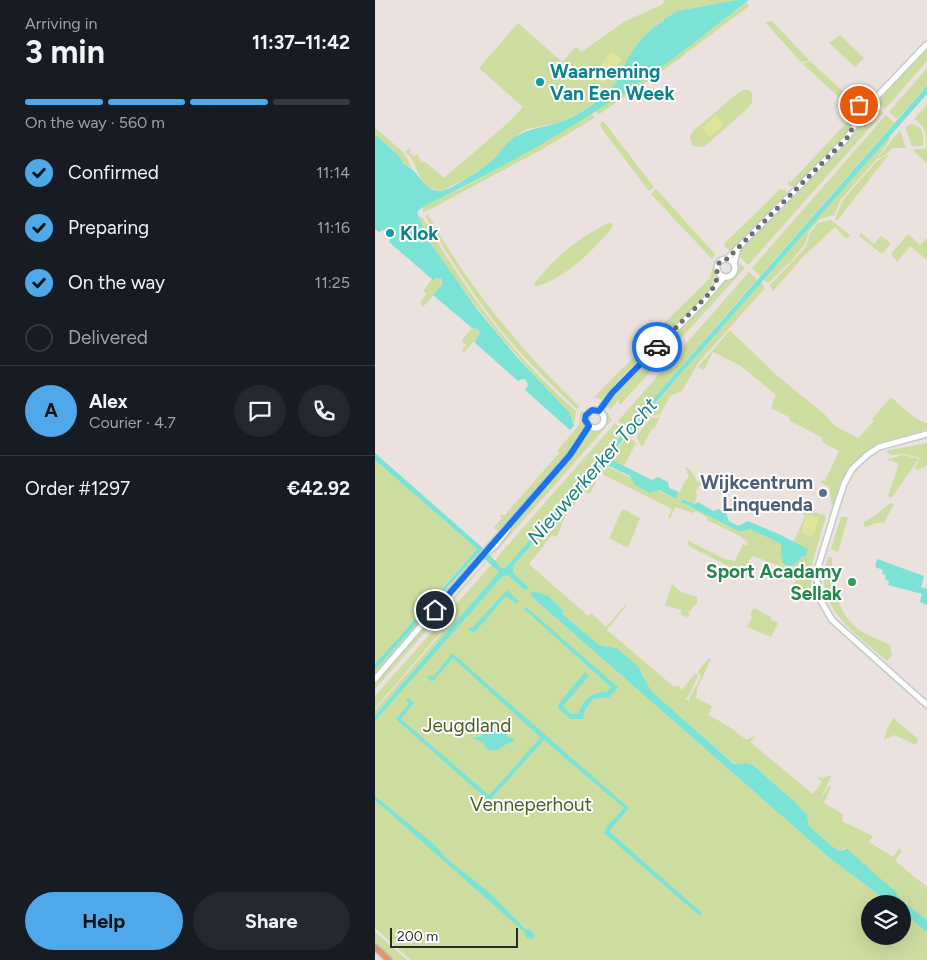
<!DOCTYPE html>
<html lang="en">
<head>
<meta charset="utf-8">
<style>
  body { margin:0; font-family:Figtree,sans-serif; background:#242831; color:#f1f3f6; height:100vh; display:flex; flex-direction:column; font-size:19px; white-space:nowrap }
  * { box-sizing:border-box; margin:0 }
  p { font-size:16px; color:#9ea1a6 }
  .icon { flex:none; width:28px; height:28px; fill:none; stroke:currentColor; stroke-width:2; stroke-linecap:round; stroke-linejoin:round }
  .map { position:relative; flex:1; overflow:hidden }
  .sheet { display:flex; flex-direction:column; background:#171b24; width:375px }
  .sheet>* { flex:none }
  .fabs { position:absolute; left:486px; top:895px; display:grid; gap:10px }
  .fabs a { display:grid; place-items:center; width:50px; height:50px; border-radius:50%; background:#171b24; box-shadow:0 5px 20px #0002; font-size:25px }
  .scale { position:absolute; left:15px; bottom:12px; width:128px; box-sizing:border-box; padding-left:5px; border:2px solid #2b2b2b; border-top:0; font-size:14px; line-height:18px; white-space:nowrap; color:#2b2b2b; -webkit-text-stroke:4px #fff; paint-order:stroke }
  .pin { position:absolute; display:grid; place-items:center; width:42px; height:42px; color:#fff; margin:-21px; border:2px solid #fff; border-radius:50%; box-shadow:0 1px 5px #0007 }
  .courier { position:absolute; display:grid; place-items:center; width:50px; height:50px; margin:-25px; border:4px solid #1a73e8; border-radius:50%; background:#fff; color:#222; box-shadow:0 1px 6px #0007 }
  .summary em { font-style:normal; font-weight:700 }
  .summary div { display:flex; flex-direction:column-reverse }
  .summary { display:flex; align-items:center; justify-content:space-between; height:85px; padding:0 25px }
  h1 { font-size:32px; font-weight:700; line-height:38px }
  .bar { display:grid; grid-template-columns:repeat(4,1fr); gap:8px 5px; align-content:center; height:60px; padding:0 25px }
  .bar i { height:6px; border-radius:4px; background:#363941 }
  .bar .selected { background:#4ea8e9 }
  .bar p { grid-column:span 4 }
  .line { display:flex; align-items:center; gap:12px; padding:0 25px; border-top:1px solid #363941 }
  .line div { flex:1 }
  .round { display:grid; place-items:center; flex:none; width:52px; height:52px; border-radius:26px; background:#242831 }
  ol { padding:0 25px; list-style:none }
  li { display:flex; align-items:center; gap:15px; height:55px }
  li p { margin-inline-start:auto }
  li .icon { padding:5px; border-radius:50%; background:#4ea8e9; color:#111; stroke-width:4 }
  li:last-child { color:#9ea1a6 }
  li i { width:28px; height:28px; border:2px solid #363941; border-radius:50% }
  .primary-button { display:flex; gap:10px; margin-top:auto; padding:10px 25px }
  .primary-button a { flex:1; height:58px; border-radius:30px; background:#4ea8e9; color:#111; font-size:20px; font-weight:700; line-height:58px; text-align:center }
  .primary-button a+a { background:#242831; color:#f1f3f6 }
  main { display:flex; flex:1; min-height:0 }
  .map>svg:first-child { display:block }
</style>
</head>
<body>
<main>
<section class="sheet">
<div class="summary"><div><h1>3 min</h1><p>Arriving in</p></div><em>11:37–11:42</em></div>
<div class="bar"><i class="selected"></i><i class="selected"></i><i class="selected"></i><i></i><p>On the way · 560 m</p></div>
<ol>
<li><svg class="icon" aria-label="check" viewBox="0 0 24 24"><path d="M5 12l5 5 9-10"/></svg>Confirmed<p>11:14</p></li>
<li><svg class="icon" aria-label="check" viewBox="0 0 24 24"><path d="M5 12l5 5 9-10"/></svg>Preparing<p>11:16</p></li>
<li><svg class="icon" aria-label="check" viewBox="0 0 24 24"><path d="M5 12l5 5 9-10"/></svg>On the way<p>11:25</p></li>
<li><i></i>Delivered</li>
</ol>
<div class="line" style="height:90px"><b class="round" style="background:#4ea8e9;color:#111">A</b><div><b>Alex</b><p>Courier · 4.7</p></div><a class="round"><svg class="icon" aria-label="chat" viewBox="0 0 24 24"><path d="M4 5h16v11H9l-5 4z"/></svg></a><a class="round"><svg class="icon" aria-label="phone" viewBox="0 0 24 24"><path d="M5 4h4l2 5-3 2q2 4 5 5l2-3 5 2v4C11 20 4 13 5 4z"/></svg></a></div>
<div class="line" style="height:65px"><div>Order #1297</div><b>€42.92</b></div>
<div class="primary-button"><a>Help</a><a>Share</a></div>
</section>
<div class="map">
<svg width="552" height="960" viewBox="0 0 552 960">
  <rect width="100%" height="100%" fill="#ebe1de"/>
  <g fill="#cddda0">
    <path d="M289,0H361L303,11L289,19L288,22L283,23L275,30L254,57L244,80L224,99L208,111L182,123L152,129L142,135L118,160L92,178L67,191C42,189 45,166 31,152L34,148L36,150L35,153L39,156L42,154L47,163L49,161L69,178L134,122L148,107L104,68L143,23L187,62L201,47L207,52L209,50L249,22L288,4Z"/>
    <path d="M371,3L374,6L285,73L223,115L221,111L300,57Z"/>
    <path d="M397,21L434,60L433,61L426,62L390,22Z"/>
    <path d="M465,35L489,58L480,67L454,43Z"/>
    <path d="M552,47V61L510,109L502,102Z"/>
    <path d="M435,61L475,98L472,105L428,64Z"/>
    <path d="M552,68V86L522,119L514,112Z"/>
    <path d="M369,90H374L377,93V102L374,107L330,146L322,147L317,145L315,137L318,131L363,93Z"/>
    <path d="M552,104V164L538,150L551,148C552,135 551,126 539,119Z"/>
    <path d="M501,106L508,113L373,265L362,254L375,238L373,233L356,251L349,246L351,242L405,189L411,190L412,196L472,141L484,126L496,121Z"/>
    <path d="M473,109L477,113L478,123L470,136L420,187L414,186L413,180L416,182L472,122Z"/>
    <path d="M217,114L220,117L218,119L164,151L48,213V207L99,182Z"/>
    <path d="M511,115L519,123L385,276L377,268Z"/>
    <path d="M227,122H229L279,187L274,191L227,129L225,125Z"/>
    <path d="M537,124C549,127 549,135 548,146H537L530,127Z"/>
    <path d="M0,128L27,151L37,167L28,164L25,157L0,134Z"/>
    <path d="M525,130L531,148H518L508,157L502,159Z"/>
    <path d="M513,137L515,139L500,161L466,199L459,215L445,219L434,231L430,244L416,261L393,283L389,280Z"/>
    <path d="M514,154L462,221L460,219L468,200L502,161Z"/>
    <path d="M281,189L340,254L337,259L276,194Z"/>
    <path d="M53,214C93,287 145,349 205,407L202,409C182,390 162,371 143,350C107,309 77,263 50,216Z"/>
    <path d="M42,216L48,218C89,289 139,358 201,411L199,426L196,415C156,372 117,329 82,281C67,260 52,240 42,216Z"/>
    <path d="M456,220L475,235L471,239L460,227L428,257L398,291L395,285L431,247L435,233L443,223Z"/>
    <path d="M234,223L238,224L237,228C220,248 187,282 160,286L159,284C179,258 204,237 234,223Z"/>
    <path d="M486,233L499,244L506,236L516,243L507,254L484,236Z"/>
    <path d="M533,234L545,245L552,238V260L535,246L522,262L516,254Z"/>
    <path d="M361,261L370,268L245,405L243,400L235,410L232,406L239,394L328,306L349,279C361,279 366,271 361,261Z"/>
    <path d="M338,266C349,288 301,325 286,340L282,338L280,332L335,278Z"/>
    <path d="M374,272L382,279L252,429L243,421Z"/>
    <path d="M61,278L65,279L67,285L48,307L45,302L52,294L48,291L57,279Z"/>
    <path d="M386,282L390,288L323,363L307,391L295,396L285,415L276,416L259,435L256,432Z"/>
    <path d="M97,328L103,329L105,334L89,353L87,350L91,345L86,341Z"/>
    <path d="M355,330L399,373L449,414L460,426L483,438L499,421L497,419L516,397C524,404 542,422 552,423V429C521,440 486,445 470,477C464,487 462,500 457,508L454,487L446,483L447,480L450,481L464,451L447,442L448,438L415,421L414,417L396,408L401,395L366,366L338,352L329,370L323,367Z"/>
    <path d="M271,339L278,340V345L240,384L228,400L219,397L273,343Z"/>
    <path d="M230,409L237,420L63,617L76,600L123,548V544L136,526L199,455L214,433L228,426L230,420Z"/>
    <path d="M208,410L209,427L199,448L127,529L121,530L118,525L120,526L127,518L125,516L127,514L129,516L184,453L182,451L204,425L205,414Z"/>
    <path d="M285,417L279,429L277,428L268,446H266L261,436L276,418Z"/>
    <path d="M240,423L249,431L131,567L127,568L120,561L125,554Z"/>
    <path d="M253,435L261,443L249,466L237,460V455Z"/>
    <path d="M552,443V464L550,467L542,470L540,468L545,458L530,454L515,455L511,451Z"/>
    <path d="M529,455L544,459L516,498L513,496L524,464L515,460L514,462L513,459Z"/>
    <path d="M0,460L102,549L54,603L63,599L103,553L105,556L56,611L53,610L55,612L53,614L44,606L40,610V613L47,618L44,613L45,610L52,616L0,675V670L44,619L42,617L0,664Z"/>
    <path d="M229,465L301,499L310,481L314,477L310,467L315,469L323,483L325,480L338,479L363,487L360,492L358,488L351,484L345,488L343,484L334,480L329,487L325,485L321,490L322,496L319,504L308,499L306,502L365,532L375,529L406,544L419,541L430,516L428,515L430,509L451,516L436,567V594L420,587L419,585L423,576L400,564L377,556L368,570L367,565L364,566L366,569L363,571L314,546L312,540L350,559L360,561L368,544L372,546L373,542L365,536L332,520V517L321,511L318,513L300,507L295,519L293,518L297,509L225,473L215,494L208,492L197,509L195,508L186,524L187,525L182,537L199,545L177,535L154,564L213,616L216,613L231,627L252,603L251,606L232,630L298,686H304L307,690L320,673L323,676L313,697L310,698L315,702L314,699L326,677L323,671L334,658L336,659L322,689L321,698L337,706L333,715L350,724L372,740L383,734L375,742L438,794L447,782L442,777L447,778L457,775L445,800L454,786L456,787L449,803L468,814L467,821L498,836L494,842L518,857L524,848L527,851L520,861L552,887V920L525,899L520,891L470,848L463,851L434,826L432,815L420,802L378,765L373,763L361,764L355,760L278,693L274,689L267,672L233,647L224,646L187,613L189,611L173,596L158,595L157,597L457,860L516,904H495V936H528V913L552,932V960H36L0,928V719L127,577L133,575L149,590L154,588L138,572L139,565Z"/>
    <path d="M515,503L519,504L509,523H500L492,527L489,526V522L501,515Z"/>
    <path d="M247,510H250L265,518L253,548L234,538Z"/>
    <path d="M466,517H473L463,552L456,549Z"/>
    <path d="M453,557H457C456,582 462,613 483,629C493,636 505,640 515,645L517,655L512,661C481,633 435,605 453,557Z"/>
    <path d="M116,565L124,572L122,575L0,715V710L68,632L65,633L0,708V696Z"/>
    <path d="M297,584L306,592L322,597V604L319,605L313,614L315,616L311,617L306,614V610L290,605Z"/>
    <path d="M379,608L396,617L395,619L403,623L396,637L372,627L377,617L375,615Z"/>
    <path d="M54,619L59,622L0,689V681Z"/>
    <path d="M518,718L543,739L541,745L519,735L509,740L511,732Z"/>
    <path d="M0,932L32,960H18L0,944Z"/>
  </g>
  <g fill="#e1e39d">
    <path d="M236,51L247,59L229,84L218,77Z"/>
    <path d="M341,115L349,125L335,137L327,128Z"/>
    <path d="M432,514L444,518L438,537L426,533Z"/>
  </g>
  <g fill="#7be3d6">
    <path d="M361,0H374C331,33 289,68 243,97C181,138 115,174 48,207L42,212L54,241L102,309L141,356L195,413L199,426L195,430L150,390L153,385L151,380L147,379L143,381L99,342L105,334L103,329L97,328L58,295L67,285L66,279L61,278L58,280L14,242L16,236L13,232L8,230L4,232L0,229V134L25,157L28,164C44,169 48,192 66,191C77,190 113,165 121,157C126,151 130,144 136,140C150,128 165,129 182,123C206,115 227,100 243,80C247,75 249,65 252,60C257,50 278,23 288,22L289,19L303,11Z"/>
    <path d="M552,86V94L239,450L237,460L277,480L283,477L293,482L294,488L304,492L301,499L284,490L275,493L260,485L255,476L232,465L227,466L139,565L138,572L154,588L149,590L133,575L127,577L0,721V715L124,572L103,553L56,606L54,604L102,549L0,460V453L110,550L127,568L131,567Z"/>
    <path d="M307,499L319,504L323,502L338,511L344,509L351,513L354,521L363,526L373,521L406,535L433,549L431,556L425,557L426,559L415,567L409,564L406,556V544L375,529L365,532L306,502Z"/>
    <path d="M502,559L549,576L546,587L552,589V605L545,602L547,594L513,585L514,581L510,579L511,575L507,574L508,570L500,567Z"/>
    <path d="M132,590L144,601L142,604L131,596L99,633L93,629L96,627L97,628Z"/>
    <path d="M157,591L173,596L189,611L187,613L190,616L224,645L241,648L263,666L276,691L359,764L373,763L378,765L420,802L432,815L434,826L463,851L472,849L520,891L525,899L552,920V932L528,913V904H516L457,860L157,597L156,593Z"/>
    <path d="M151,607L243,687L235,697L218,699L210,710L208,719H195L183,708L184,703L210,672L214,676L188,706L196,714H203C209,699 216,692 232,692L236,687L149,609Z"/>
    <path d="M42,617L45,620L0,670V664Z"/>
    <path d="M77,653L254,808L234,831L327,913L325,916L229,833L233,825L249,808L169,740L114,801L21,719L34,704L31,700L33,698L39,703L26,719L114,795L166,738L78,658L57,682L52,677L55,675L58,677Z"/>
    <path d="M114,723L128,729L133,737L139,739V742C124,743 127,756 110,748L109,743L96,738L106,736L108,734L106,730Z"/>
    <path d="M0,796L61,846L72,859L114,892L150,929L155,930L160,935L159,939L152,938L148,931L0,800Z"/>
  </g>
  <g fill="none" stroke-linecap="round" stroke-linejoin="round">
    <path stroke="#7be3d6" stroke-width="1" d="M137,770L167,736"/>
    <defs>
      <g id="secondary">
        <circle cx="488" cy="113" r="9"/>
        <path d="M493,106L552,44"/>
        <circle cx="351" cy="268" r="9"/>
        <path d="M352,259L472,138L483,120"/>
        <path d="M359,264L363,247"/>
        <circle cx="220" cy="419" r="9"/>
        <path d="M224,411L237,393L328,302L349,277"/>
        <path d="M552,434L504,447L492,455L477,469L469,484L462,505L444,564L442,580L445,599L457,620L552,705"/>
        <path d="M112,552L121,545L133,529"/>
        <path d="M0,679L128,531L195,455L214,426"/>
      </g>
      <path id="primary" d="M0,947L14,960"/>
    </defs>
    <use href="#secondary" stroke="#c3cad0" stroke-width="8"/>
    <use href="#primary" stroke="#bfbfbf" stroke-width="8"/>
    <use href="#secondary" stroke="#fff" stroke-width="5"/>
    <use href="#primary" stroke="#e3986b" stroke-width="5.5"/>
  </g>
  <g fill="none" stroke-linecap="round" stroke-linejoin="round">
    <path stroke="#6e6b6a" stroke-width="5" stroke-dasharray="0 9" d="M282,347L336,292L342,279V267L345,261L352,259L472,138L482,120L479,113L484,105"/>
    <path stroke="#1a73e8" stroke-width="6" d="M60,610L195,455L214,426L210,420L211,415L217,410L224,411L237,393L282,347"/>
  </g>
  <g fill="#0f9aa8" stroke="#fff" stroke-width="2">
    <circle cx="165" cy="82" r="5"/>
    <circle cx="15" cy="233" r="5"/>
  </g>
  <circle fill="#5c6f8a" stroke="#fff" stroke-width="2" cx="448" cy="493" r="5"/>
  <circle fill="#2e9e5b" stroke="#fff" stroke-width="2" cx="477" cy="582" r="5"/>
  <g text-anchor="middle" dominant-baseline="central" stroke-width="4" stroke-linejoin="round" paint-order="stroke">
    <g font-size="19" font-weight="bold" fill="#0d838f" stroke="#fff" text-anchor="start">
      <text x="175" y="71">Waarneming<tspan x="175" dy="22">Van Een Week</tspan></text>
      <text x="25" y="233">Klok</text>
    </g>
    <g font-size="19" font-weight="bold" fill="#4e5e75" stroke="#fff" text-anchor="end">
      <text x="438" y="482">Wijkcentrum<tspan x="438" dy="22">Linquenda</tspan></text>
    </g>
    <g font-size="19" font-weight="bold" fill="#27864d" stroke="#fff" text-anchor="end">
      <text x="467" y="571">Sport Acadamy<tspan x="467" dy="22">Sellak</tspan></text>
    </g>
    <g font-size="19" fill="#486121" stroke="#fff">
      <text x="92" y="725">Jeugdland</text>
      <text x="156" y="804">Venneperhout</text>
    </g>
    <g font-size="20" font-style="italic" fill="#19827e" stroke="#fff">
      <text transform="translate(217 471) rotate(-49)">Nieuwerkerker Tocht</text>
    </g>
  </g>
</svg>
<div class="fabs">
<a><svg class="icon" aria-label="layers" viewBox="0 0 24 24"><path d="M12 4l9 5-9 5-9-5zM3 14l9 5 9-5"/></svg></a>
</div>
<div class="scale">200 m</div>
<div class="pin" style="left:484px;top:105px;background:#ea580c"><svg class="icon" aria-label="bag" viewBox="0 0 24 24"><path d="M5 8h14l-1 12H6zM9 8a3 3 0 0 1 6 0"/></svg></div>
<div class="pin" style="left:60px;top:610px;background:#1f2937"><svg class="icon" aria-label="home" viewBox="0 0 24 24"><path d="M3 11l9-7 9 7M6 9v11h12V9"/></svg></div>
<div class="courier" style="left:282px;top:347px"><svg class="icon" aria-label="car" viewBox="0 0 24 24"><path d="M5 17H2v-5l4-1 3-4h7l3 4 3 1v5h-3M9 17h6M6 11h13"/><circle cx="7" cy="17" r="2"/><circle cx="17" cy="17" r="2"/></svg></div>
</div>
</main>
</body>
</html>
